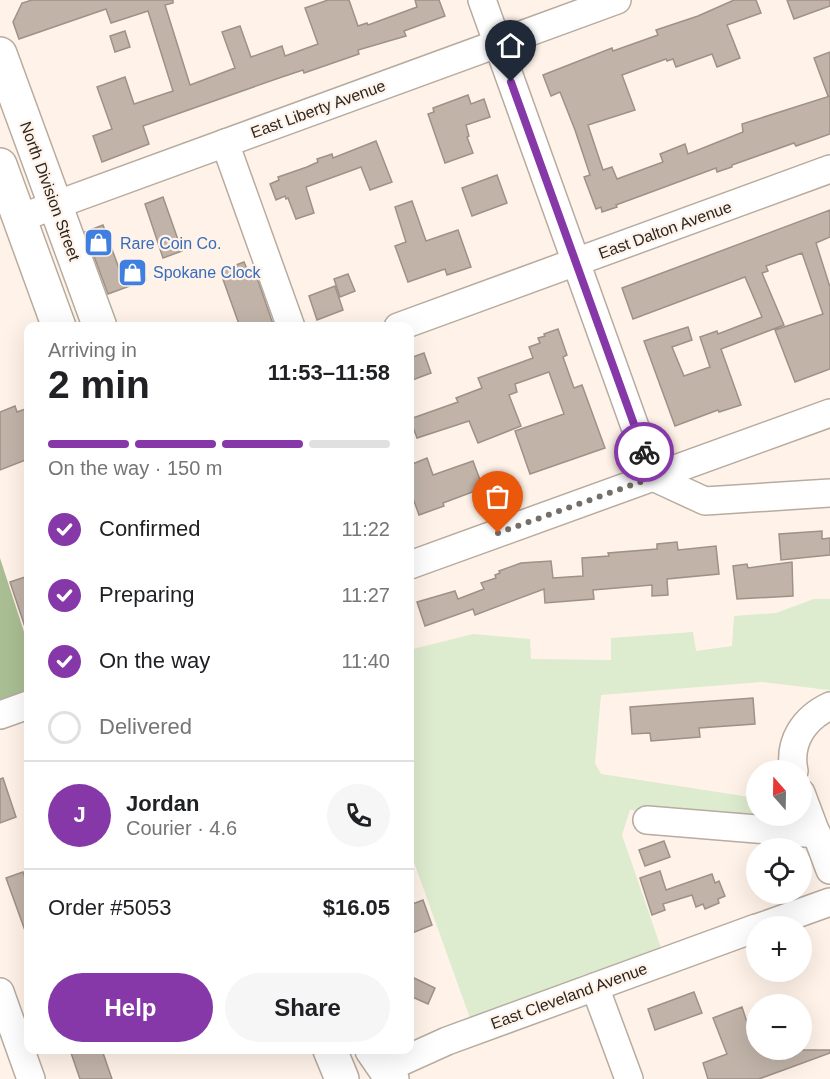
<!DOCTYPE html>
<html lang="en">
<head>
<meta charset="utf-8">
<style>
  body { margin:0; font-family:Arial,sans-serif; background:#f6f6f6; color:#202124; height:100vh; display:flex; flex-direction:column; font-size:22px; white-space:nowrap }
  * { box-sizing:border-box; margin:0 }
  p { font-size:20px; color:#757577 }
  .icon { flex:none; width:33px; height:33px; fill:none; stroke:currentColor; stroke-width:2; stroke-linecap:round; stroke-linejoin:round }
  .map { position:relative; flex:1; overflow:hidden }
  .details { position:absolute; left:24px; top:322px; width:390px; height:732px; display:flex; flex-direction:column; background:#fff; border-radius:12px; box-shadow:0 6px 24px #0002 }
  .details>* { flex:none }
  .needle { width:39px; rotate:340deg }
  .controls { position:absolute; left:746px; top:760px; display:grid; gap:12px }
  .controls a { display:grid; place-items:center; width:66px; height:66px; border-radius:50%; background:#fff; box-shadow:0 6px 24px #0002; font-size:30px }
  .pin { position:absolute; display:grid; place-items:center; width:51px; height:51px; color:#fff; margin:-62px -26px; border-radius:50% 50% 50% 0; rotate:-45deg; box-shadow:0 0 6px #0007 }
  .pin .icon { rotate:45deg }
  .courier { position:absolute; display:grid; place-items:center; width:60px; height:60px; margin:-30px; border:4px solid #8638a8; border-radius:50%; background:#fff; color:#222; box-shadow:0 2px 8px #0007 }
  .headline em { font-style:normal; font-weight:800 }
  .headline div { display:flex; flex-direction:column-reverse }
  .headline { display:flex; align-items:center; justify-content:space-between; height:102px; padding:0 24px }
  h1 { font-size:39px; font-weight:800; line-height:45px }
  .bar { display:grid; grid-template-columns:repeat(4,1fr); gap:9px 6px; align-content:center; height:72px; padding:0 24px }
  .bar i { height:8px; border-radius:4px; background:#e0e0e0 }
  .bar .current { background:#8638a8 }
  .bar p { grid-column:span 4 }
  .line { display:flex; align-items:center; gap:15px; padding:0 24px; border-top:2px solid #e0e0e0 }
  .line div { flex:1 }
  .round { display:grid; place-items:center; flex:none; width:63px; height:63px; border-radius:32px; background:#f6f6f6 }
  ol { padding:0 24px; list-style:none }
  li { display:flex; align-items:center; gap:18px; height:66px }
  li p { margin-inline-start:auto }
  li .icon { padding:6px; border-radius:50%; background:#8638a8; color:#fff; stroke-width:4 }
  li:last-child { color:#757577 }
  li i { width:33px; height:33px; border:3px solid #e0e0e0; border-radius:50% }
  .action { display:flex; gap:12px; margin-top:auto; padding:12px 24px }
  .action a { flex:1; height:69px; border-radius:36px; background:#8638a8; color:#fff; font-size:24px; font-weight:800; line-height:69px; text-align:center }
  .action a+a { background:#f6f6f6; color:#202124 }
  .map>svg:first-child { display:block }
</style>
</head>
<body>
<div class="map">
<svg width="830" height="1079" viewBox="0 0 830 1079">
  <rect width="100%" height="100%" fill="#fff3e9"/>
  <path fill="#ddebce" d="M814,599H830V694L829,690L761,682L601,695L595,763L601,774L756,798V816H791L780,826L630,810L622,835L661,948L578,977L579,981L471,1021L410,851V664L413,649L473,634L530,639L531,659L611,660V638L693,632L696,651L732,646L734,616L776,613Z"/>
  <path fill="#aabe93" d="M0,558L28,644V691L0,701Z"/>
  <g fill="#c1b3a8" stroke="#9e9186" stroke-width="1.5">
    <path d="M32,0H173V3L165,5L190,85L235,68L222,32L240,26L251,57L282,46L285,56L318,44L305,8L328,0H349L358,26L367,23L368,25L417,7L415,0H439L445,16L404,31L406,36L358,50L359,54L304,73L303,70L279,78L143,126L149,144L102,162L93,136L112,129L97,87L125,77L134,104L173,91L148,11L111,23L106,9L19,39L13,22L22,3Z"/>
    <path d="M734,0H756L761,13L727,25L740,58L717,67L712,54L676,67L673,59L667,61L666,59L622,75L635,110L588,125L603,170L612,167L617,179L663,162L660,154L685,144L688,154L743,132L742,124L830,96V134L796,146L794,143L732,165V167L717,172L716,168L616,205L617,207L602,212L601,207L596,209L584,177L590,175L575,130L560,92L551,96L543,75L612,48L613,51L658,35L656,30L698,16Z"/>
    <path d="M787,0H830V6L794,19Z"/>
    <path d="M125,31L130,47L115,52L110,36Z"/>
    <path d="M830,52V96H828L814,58Z"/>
    <path d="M468,95L471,104L484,99L490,117L466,125L469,136L467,137L473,153L445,163L428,114L434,112L433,108Z"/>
    <path d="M376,141L392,182L370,190L361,167L306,187L314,213L296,219L288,198L286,199L285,196L276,200L270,184L279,180L278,177L307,167L318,162L317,159L332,154L333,158Z"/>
    <path d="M497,175L507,203L472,216L462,188Z"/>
    <path d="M163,197L182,251L163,258L145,204Z"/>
    <path d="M412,201L426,241L458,230L471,267L447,275L445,269L408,282L395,246L406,242L395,207Z"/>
    <path d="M830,210V237L816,243L830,287V369L795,382L775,330L823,314L802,253L766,266L768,271L762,273L784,325L721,349L741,405L719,412L718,410L675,426L644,341L688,327L692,340L672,347L684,376L710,367L700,337L717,331L718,334L762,317L745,277L633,319L622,288Z"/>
    <path d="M103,225L120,271L141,264L146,280L108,294L85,232Z"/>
    <path d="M244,262L248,271L254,269L274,327H240L220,271Z"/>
    <path d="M348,274L355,291L340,297L334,279Z"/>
    <path d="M335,286L343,310L317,320L309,296Z"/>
    <path d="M558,329L567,355L563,357L574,388L582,385L605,448L530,474L515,431L564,414L549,372L515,384L517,392L509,395L521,426L478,443L469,421L417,438L410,419L458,402L456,398L482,388L478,378L533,358L529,347L540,343L538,338L545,336L544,334Z"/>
    <path d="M424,353L431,373L410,381V358Z"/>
    <path d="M15,406L17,412L28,408V459L0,470V412Z"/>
    <path d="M427,458L433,475L473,461L483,488L443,503L444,506L419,515L410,490V465Z"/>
    <path d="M822,531V539L830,538V555L781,560L779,534Z"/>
    <path d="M677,542L678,550L716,546L719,574L667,579L668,595L652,596V585L593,590L594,599L545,603L544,589L475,615L473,609L425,626L417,602L455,591L458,599L484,589L481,583L496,578L495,575L500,573L499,571L521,563L551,561L553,578L583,576L582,558L609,556L608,553L657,549V544Z"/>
    <path d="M792,562L793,596L737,599L733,566L747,564L748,568Z"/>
    <path d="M28,576V629L26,630L10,582Z"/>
    <path d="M753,698L755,724L699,728L700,737L651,741L650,733L632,734L630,707Z"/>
    <path d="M3,778L16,817L0,823V779Z"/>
    <path d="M664,841L670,857L645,866L639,850Z"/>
    <path d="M660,871L666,890L712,874L715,883L719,881L725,896L718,899L719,903L705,909L703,904L696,907L692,895L663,904L665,910L652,915L640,878Z"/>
    <path d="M23,872L28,887L27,936L6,878Z"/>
    <path d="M423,900L432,925L410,934V905Z"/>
    <path d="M410,976L435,988L428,1004L410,996Z"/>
    <path d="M694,992L702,1013L655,1030L648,1009Z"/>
    <path d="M742,1007L756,1050H830V1053L759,1079H708L703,1063L727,1054L713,1018Z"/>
    <path d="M70,1050H102L112,1079H80Z"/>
  </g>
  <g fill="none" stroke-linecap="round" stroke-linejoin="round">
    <defs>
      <g id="minor">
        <path d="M482,0L653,477L705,501L830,493"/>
        <path d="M225,143L291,327"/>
        <path d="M20,218L617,0"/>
        <path d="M398,327L830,169"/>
        <path d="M410,565L830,413"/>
        <path d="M0,715L28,705"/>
        <path d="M794,771C788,742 804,718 830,706"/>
        <path d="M801,793L830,870"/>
        <path d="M647,820L817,834"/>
        <path d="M760,927L830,902"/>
        <path d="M595,987L629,1079"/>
        <path d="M0,992L31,1079"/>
        <path d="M385,1069L447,1041L756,928"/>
      </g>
      <g id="major">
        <path d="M0,54L100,327"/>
        <path d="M0,165L59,327"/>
        <path d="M330,1050L342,1079"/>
        <path d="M372,1050L392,1079"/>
      </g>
    </defs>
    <use href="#minor" stroke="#b8ab9f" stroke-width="30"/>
    <use href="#major" stroke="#b8ab9f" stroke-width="36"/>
    <use href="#minor" stroke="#fff" stroke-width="27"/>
    <use href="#major" stroke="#fff" stroke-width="33"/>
  </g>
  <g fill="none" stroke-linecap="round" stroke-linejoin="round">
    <path stroke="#766e68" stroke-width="6" stroke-dasharray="0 10.8" d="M498,533L654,477L644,452"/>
    <path stroke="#8638a8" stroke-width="8" d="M511,82L644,452"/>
  </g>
  <defs>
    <symbol id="shop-square" viewBox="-11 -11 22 22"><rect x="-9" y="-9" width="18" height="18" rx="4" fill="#3f7fe0" stroke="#fff3e9"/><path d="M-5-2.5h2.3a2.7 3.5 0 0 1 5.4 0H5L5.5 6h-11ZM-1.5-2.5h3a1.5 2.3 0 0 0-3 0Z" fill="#fff"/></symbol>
  </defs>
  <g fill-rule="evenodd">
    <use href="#shop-square" x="82" y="226" width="33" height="33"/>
    <use href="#shop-square" x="116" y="256" width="33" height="33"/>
  </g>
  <g text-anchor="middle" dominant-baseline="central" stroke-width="4.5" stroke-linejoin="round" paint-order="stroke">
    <g font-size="16" fill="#2c2622" stroke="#fff3e9">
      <text transform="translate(318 109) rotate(-20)">East Liberty Avenue</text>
      <text transform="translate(50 191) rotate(70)">North Division Street</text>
      <text transform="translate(665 230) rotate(-20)">East Dalton Avenue</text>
      <text transform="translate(569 996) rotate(-20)">East Cleveland Avenue</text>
    </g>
    <g font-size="16" fill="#366cbe" stroke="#fff3e9" text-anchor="start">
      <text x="120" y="243">Rare Coin Co.</text>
      <text x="153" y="272">Spokane Clock</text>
    </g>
  </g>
</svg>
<div class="controls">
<a><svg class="needle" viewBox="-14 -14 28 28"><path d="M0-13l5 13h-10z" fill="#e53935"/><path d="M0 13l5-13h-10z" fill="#757577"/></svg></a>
<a><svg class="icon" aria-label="locate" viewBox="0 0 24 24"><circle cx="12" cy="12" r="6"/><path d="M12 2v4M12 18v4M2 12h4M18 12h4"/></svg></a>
<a>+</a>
<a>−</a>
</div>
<div class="pin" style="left:498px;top:533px;background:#ea580c"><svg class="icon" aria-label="bag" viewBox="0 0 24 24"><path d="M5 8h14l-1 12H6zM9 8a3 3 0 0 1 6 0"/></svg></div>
<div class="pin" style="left:511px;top:82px;background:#1f2937"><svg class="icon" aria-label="home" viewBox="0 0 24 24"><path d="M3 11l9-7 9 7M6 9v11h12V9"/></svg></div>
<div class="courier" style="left:644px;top:452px"><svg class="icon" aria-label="bike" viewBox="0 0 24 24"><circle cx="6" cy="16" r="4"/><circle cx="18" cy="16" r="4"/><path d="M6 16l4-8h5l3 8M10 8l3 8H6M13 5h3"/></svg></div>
<section class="details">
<div class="headline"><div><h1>2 min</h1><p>Arriving in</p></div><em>11:53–11:58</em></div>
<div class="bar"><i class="current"></i><i class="current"></i><i class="current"></i><i></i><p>On the way · 150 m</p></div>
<ol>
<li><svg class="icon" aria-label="check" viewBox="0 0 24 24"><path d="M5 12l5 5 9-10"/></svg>Confirmed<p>11:22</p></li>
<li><svg class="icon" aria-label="check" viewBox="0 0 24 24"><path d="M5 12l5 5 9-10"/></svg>Preparing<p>11:27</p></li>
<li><svg class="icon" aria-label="check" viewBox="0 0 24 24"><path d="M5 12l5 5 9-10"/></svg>On the way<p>11:40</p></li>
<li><i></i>Delivered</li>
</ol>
<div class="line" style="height:108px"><b class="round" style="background:#8638a8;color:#fff">J</b><div><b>Jordan</b><p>Courier · 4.6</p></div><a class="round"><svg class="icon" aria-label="phone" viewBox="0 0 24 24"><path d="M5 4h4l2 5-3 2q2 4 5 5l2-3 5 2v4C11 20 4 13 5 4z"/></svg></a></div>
<div class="line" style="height:78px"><div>Order #5053</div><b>$16.05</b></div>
<div class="action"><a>Help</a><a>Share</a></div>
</section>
</div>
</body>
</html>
